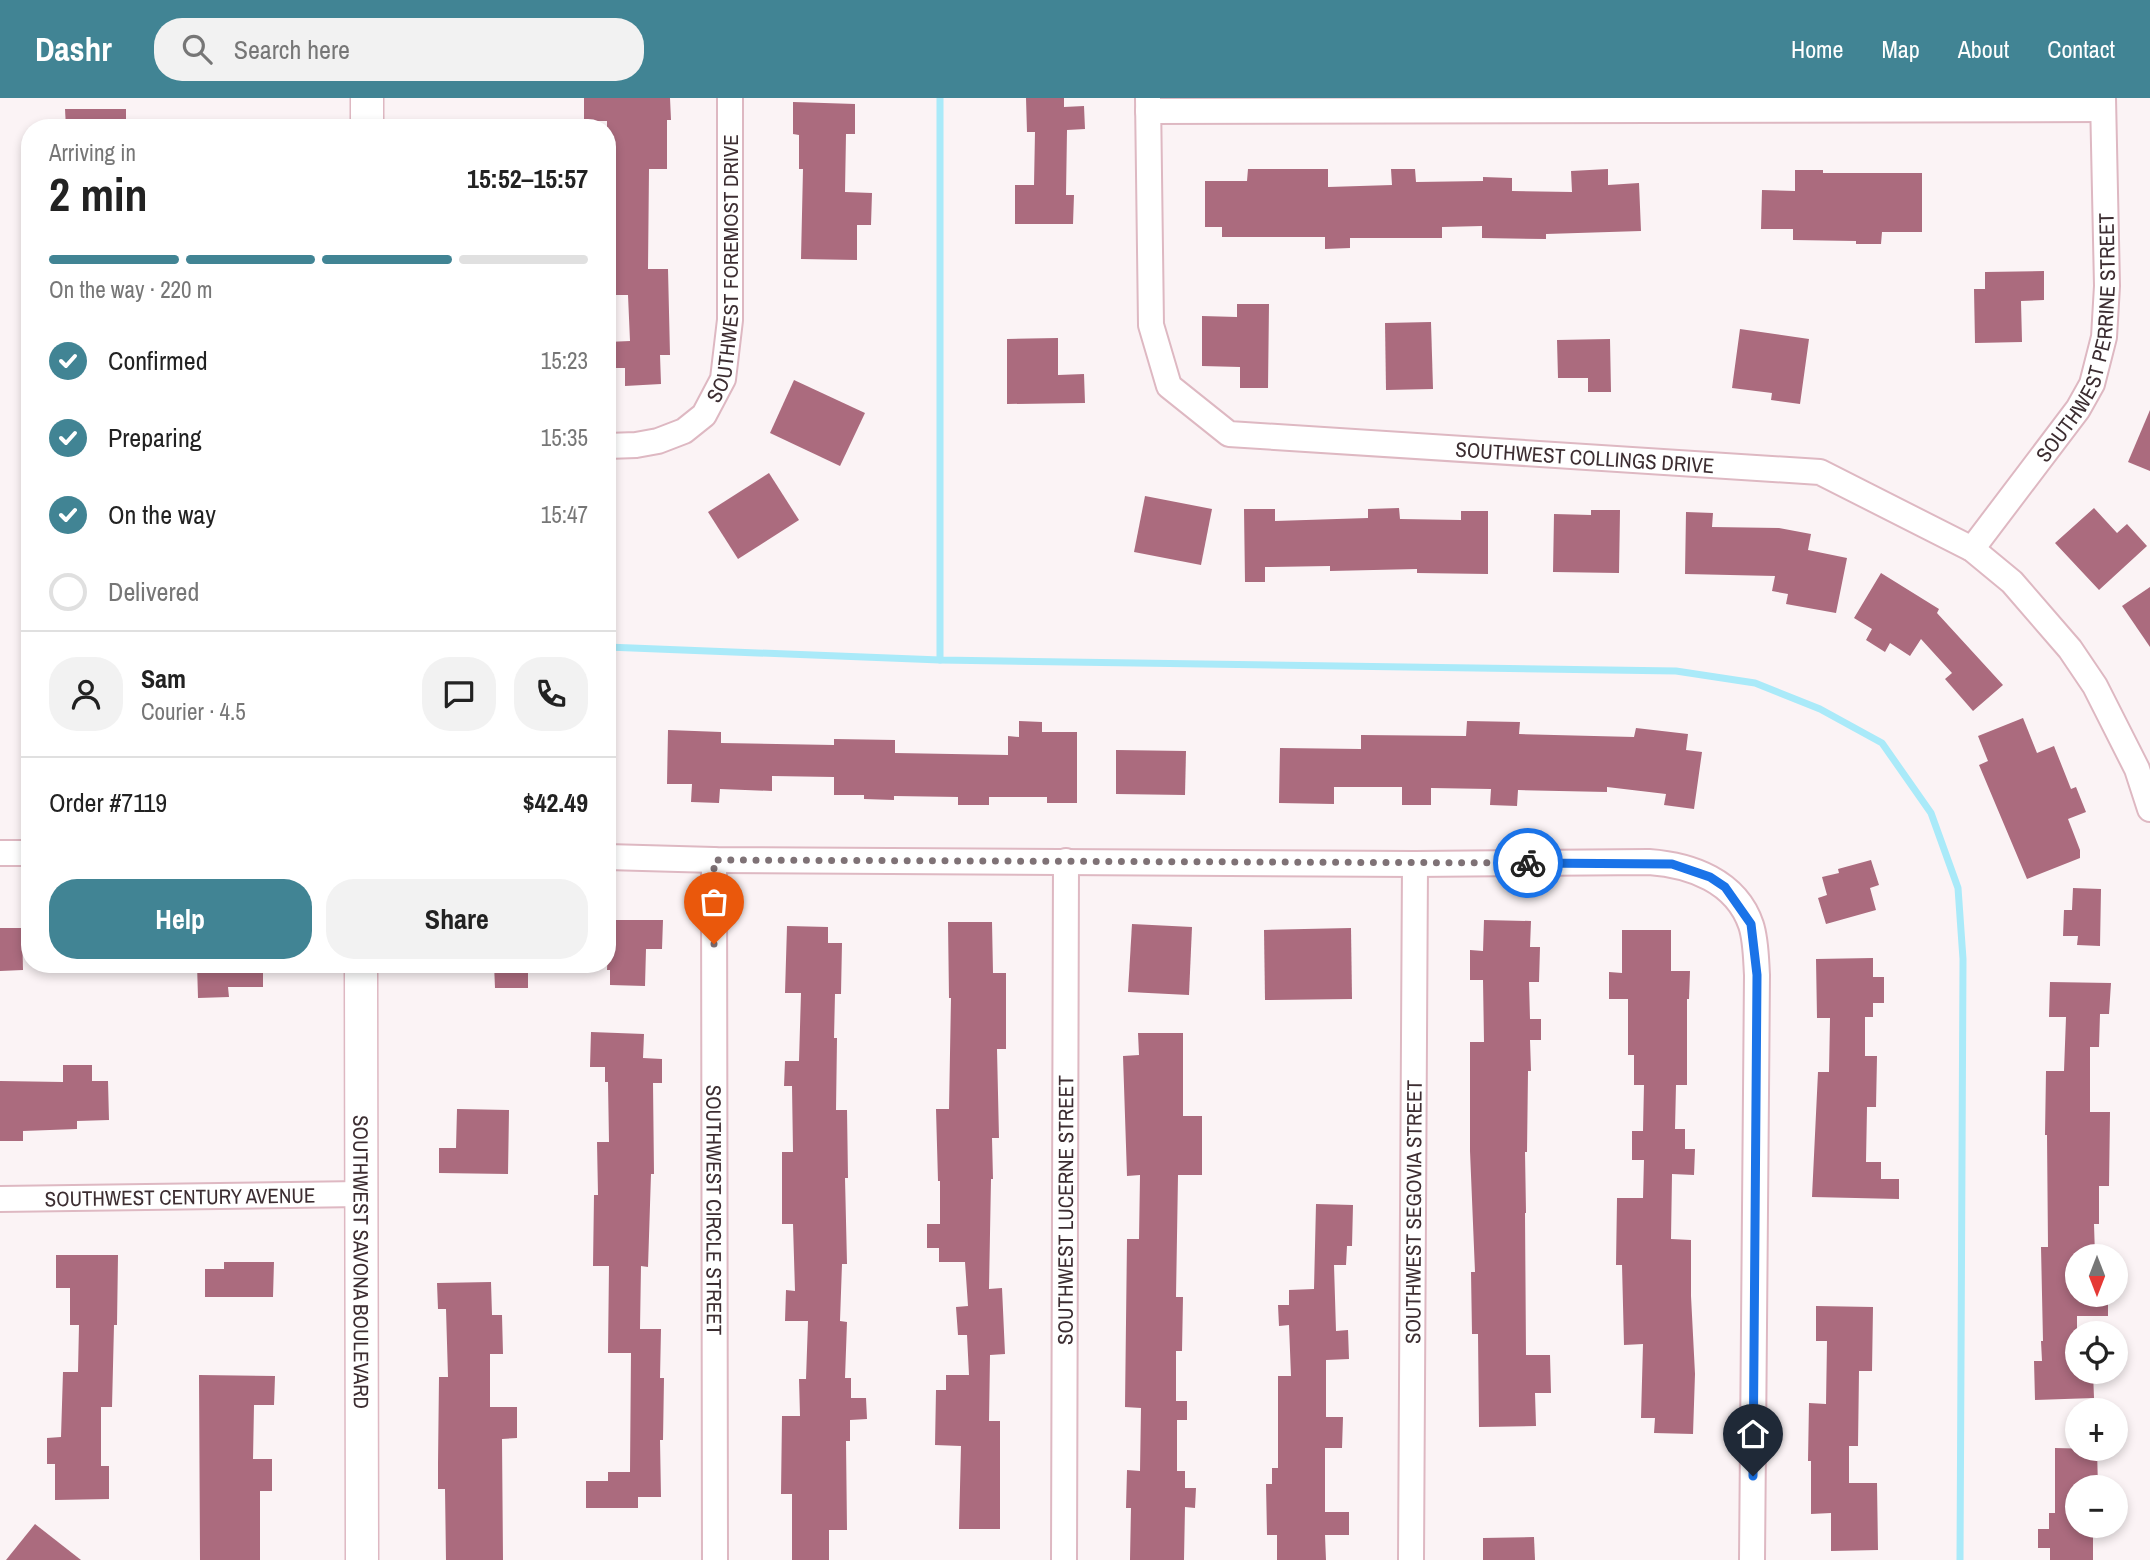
<!DOCTYPE html>
<html lang="en">
<head>
<meta charset="utf-8">
<style>
  body { margin:0; font-family:"Archivo Narrow",sans-serif; background:#f2f2f2; color:#222; height:100vh; display:flex; flex-direction:column; font-size:26px; white-space:nowrap }
  * { box-sizing:border-box; margin:0 }
  p { font-size:23px; color:#767676 }
  .icon { flex:none; width:38px; height:38px; fill:none; stroke:currentColor; stroke-width:2; stroke-linecap:round; stroke-linejoin:round }
  .map { position:relative; flex:1; overflow:hidden }
  .sheet { position:absolute; left:21px; top:21px; width:595px; height:854px; display:flex; flex-direction:column; background:#fff; border-radius:28px; box-shadow:0 4px 10px #0003 }
  .sheet>* { flex:none }
  .needle { width:46px; rotate:180deg }
  .controls { position:absolute; left:2065px; top:1146px; display:grid; gap:14px }
  .controls a { display:grid; place-items:center; width:63px; height:63px; border-radius:50%; background:#fff; box-shadow:0 4px 10px #0003; font-size:35px }
  .pin { position:absolute; display:grid; place-items:center; width:60px; height:60px; color:#fff; margin:-72px -30px; border-radius:50% 50% 50% 0; rotate:-45deg; box-shadow:0 0 7px #0007 }
  .pin .icon { rotate:45deg }
  .courier { position:absolute; display:grid; place-items:center; width:70px; height:70px; margin:-35px; border:5px solid #1a73e8; border-radius:50%; background:#fff; color:#222; box-shadow:0 2px 9px #0007 }
  .headline em { font-style:normal; font-weight:800 }
  .headline div { display:flex; flex-direction:column-reverse }
  .headline { display:flex; align-items:center; justify-content:space-between; height:119px; padding:0 28px }
  h1 { font-size:46px; font-weight:800; line-height:52px }
  .bar { display:grid; grid-template-columns:repeat(4,1fr); gap:10px 7px; align-content:center; height:84px; padding:0 28px }
  .bar i { height:9px; border-radius:5px; background:#e0e0e0 }
  .bar .on { background:#418494 }
  .bar p { grid-column:span 4 }
  .line { display:flex; align-items:center; gap:18px; padding:0 28px; border-top:2px solid #e0e0e0 }
  .line div { flex:1 }
  .round { display:grid; place-items:center; flex:none; width:74px; height:74px; border-radius:28px; background:#f2f2f2 }
  ol { padding:0 28px; list-style:none }
  li { display:flex; align-items:center; gap:21px; height:77px }
  li p { margin-inline-start:auto }
  li .icon { padding:7px; border-radius:50%; background:#418494; color:#fff; stroke-width:4 }
  li:last-child { color:#767676 }
  li i { width:38px; height:38px; border:4px solid #e0e0e0; border-radius:50% }
  .action { display:flex; gap:14px; margin-top:auto; padding:14px 28px }
  .action a { flex:1; height:80px; border-radius:28px; background:#418494; color:#fff; font-size:28px; font-weight:800; line-height:80px; text-align:center }
  .action a+a { background:#f2f2f2; color:#222 }
  header { display:flex; align-items:center; gap:42px; box-sizing:border-box; height:98px; padding:0 35px; background:#418494; color:#fff }
  header strong { font-size:33px }
  nav { display:flex; gap:38px; margin-inline-start:auto; font-size:24px }
  .search { width:490px; height:63px; background:#f2f2f2; display:flex; align-items:center; gap:18px; box-sizing:border-box; padding:0 24px; border-radius:28px; color:#767676; font-size:26px }
  .map>svg:first-child { display:block }
</style>
</head>
<body>
<header>
<strong>Dashr</strong>
<div class="search"><svg class="icon" aria-label="search" viewBox="0 0 24 24"><circle cx="10" cy="10" r="6"/><path d="M15 15l6 6"/></svg>Search here</div>
<nav><a>Home</a><a>Map</a><a>About</a><a>Contact</a></nav>
</header>
<div class="map">
<svg width="2150" height="1462" viewBox="0 0 2150 1462">
  <rect width="100%" height="100%" fill="#fbf3f5"/>
  <g fill="none" stroke-linecap="round" stroke-linejoin="round">
    <g stroke="#aaeaf9" stroke-width="7">
      <path d="M607,549L940,562L1676,573L1755,585L1820,611L1882,645L1931,715L1958,790L1963,861L1960,1462"/>
      <path d="M940,562V0"/>
    </g>
  </g>
  <g fill="#ab6b7e">
    <path d="M584,0H670L671,22H667V71H649L648,171H668L670,257H660L661,286L625,288V270H607V244L630,243L628,197H607V23H584Z"/>
    <path d="M1026,0H1064V9L1084,8L1085,31L1067,32L1066,97H1074L1073,126H1015V87H1034L1035,34H1027Z"/>
    <path d="M793,4L855,6V36H846L845,94L872,95L871,127H857V162L801,161L803,71H799V37L793,36Z"/>
    <path d="M65,11H126V30H66Z"/>
    <path d="M1248,71H1328V89L1392,87L1391,71H1415L1416,84L1483,83V79L1512,80V93L1572,94L1571,73L1608,71V87L1639,85L1641,133L1546,136V141L1482,140V128L1442,129V140H1350V150L1325,151V139H1222V129H1205V83H1247Z"/>
    <path d="M1795,72H1823V75H1922V134H1882L1881,146H1856V143L1793,142V131H1761L1762,92L1795,93Z"/>
    <path d="M2044,173V202L2021,203L2022,244L1975,245L1974,191H1985V174Z"/>
    <path d="M1237,206H1269L1268,290H1240V269L1202,268V218L1237,219Z"/>
    <path d="M1431,224L1433,291L1386,292L1385,225Z"/>
    <path d="M1740,231L1809,241L1800,306L1771,302L1772,295L1732,290Z"/>
    <path d="M1058,240V277L1084,276L1085,305L1007,306V241Z"/>
    <path d="M1610,241L1611,294H1588V280H1558L1557,242Z"/>
    <path d="M794,282L865,315L840,368L770,335Z"/>
    <path d="M2150,312V373L2128,364Z"/>
    <path d="M769,375L799,422L738,461L708,414Z"/>
    <path d="M1145,398L1212,411L1201,467L1134,454Z"/>
    <path d="M1399,410L1400,421L1461,422V413H1488V476L1417,475V471L1330,473V468L1265,469V484H1245L1244,411H1275V423L1368,420V411Z"/>
    <path d="M2094,410L2117,435L2127,426L2147,448L2099,492L2055,445Z"/>
    <path d="M1591,412H1620L1619,475L1553,474L1554,416L1591,417Z"/>
    <path d="M1686,414L1713,415L1712,429L1779,430L1811,436L1808,452L1847,460L1836,515L1786,506L1788,496L1772,493L1775,478L1685,476Z"/>
    <path d="M1881,475L1939,511L1937,515L2003,587L1973,613L1945,581L1952,575L1921,541L1910,558L1890,545L1885,554L1866,542L1872,531L1854,520Z"/>
    <path d="M2150,489V549L2122,508Z"/>
    <path d="M2023,620L2037,655L2054,648L2071,691L2076,689L2086,714L2068,721L2080,752V760L2027,781L1979,667L1988,663L1978,638Z"/>
    <path d="M1019,623L1042,624V634H1077V705H1047V699H989V707H958V699L894,698V702L864,701V697H834V679L772,678V693L720,691L719,705L691,704L692,686H667L668,632L721,634V645L834,647V641L895,642V655L1008,657V638L1019,639Z"/>
    <path d="M1467,623L1520,624L1519,636L1634,639L1636,630L1688,636L1686,652L1702,654L1694,711L1664,707L1666,696L1607,689V694L1518,692L1517,708L1490,707L1491,691L1431,690V707H1402V689H1334V706L1279,705L1280,650L1361,651V637L1466,638Z"/>
    <path d="M1116,652L1186,653L1185,697L1116,696Z"/>
    <path d="M1871,762L1879,787L1870,790L1876,812L1826,826L1818,800L1827,797L1822,779L1839,775L1838,771Z"/>
    <path d="M2073,790L2101,791L2100,848L2077,847L2078,838H2063L2064,812H2072Z"/>
    <path d="M609,822H663L662,851H646L645,888L610,887V872H607Z"/>
    <path d="M1484,822L1531,823L1530,849H1540L1539,884H1529L1530,921H1541V942H1530L1531,973H1528L1527,1054H1525L1526,1115H1525L1526,1257H1550L1551,1295H1535L1536,1328L1479,1329L1478,1236H1472L1471,1174H1475L1470,1053V944H1484L1483,882H1470V852L1483,853Z"/>
    <path d="M948,824H992L993,875H1006V951H997L999,1040H992L993,1081H991L989,1191L1002,1190L1005,1256L990,1257L989,1323H1000V1431H959L961,1348L935,1347L936,1292H946V1277H969L967,1237H958L956,1209L968,1208L965,1164H939V1150H927V1126H940V1083H938L936,1011H949L951,900H949Z"/>
    <path d="M1132,826L1192,829L1189,897L1128,894Z"/>
    <path d="M787,828L828,829V845H842L841,896H835L834,940H837L836,1012H847L848,1080H845L847,1166H842L840,1223L847,1224L845,1280H851V1300H866L867,1321L850,1322V1343H846L847,1432H829V1462H792V1396H781L782,1318H800L799,1281H806L808,1223H785L786,1192L795,1193L793,1126H782V1054H793L792,988H784L785,963H799L801,895H785Z"/>
    <path d="M0,830H22L23,872L0,873Z"/>
    <path d="M1351,830L1352,901L1265,902L1264,832Z"/>
    <path d="M1622,832H1671V873H1690L1689,901H1687V987H1676L1675,1031H1685V1051H1695L1694,1077L1672,1076L1671,1141L1691,1142V1198L1695,1276L1693,1336L1654,1335L1655,1320H1641L1643,1246L1624,1247L1622,1167H1616L1617,1100H1643L1644,1062H1632V1033H1643L1644,987H1634V957H1628V901H1609V874L1622,875Z"/>
    <path d="M1873,860V879H1884V905H1873V919H1865V958H1877L1876,1009H1867L1866,1064H1881V1081H1899V1101L1812,1099L1818,974H1829L1830,920H1817L1816,861Z"/>
    <path d="M197,866H263V889H228L229,899L198,900Z"/>
    <path d="M494,866H528V890H495Z"/>
    <path d="M2050,884L2111,885L2109,916H2100L2099,949H2090V1014H2110L2109,1088H2099V1126H2094L2095,1158H2077V1197H2108V1218H2077V1274H2093L2094,1300L2035,1302L2034,1263H2042L2041,1243H2043L2041,1149H2048L2047,1037H2045L2046,973H2064L2066,919H2049Z"/>
    <path d="M591,934L644,936L643,960L662,961V985H653L654,1076H651L648,1169L641,1168L640,1231H661L660,1280H664L663,1342H660L661,1399H638V1410H586V1383H608V1374H630L631,1255H608L609,1168H593L594,1097H598L597,1044H609L608,984H605V969H590Z"/>
    <path d="M1138,935H1183V1018H1202V1077H1178L1176,1199H1183L1182,1253H1176V1303H1187V1322H1177V1373H1185V1390H1196L1195,1410L1185,1409L1184,1462H1130L1131,1410H1126L1127,1372L1140,1373L1141,1310L1125,1309L1127,1141H1139L1140,1077L1127,1078L1123,958L1139,957Z"/>
    <path d="M63,967H92V983H108L109,1022L77,1023V1031L23,1033V1043H0V983L63,984Z"/>
    <path d="M457,1011L509,1012L508,1076L439,1075V1050H456Z"/>
    <path d="M1316,1106L1353,1107L1352,1148H1347L1346,1167H1334L1336,1233L1348,1232L1349,1261L1326,1262V1319H1343L1342,1350H1325V1414H1349V1437H1325L1326,1462H1277V1437H1267L1266,1386H1272V1370H1278V1278H1291L1289,1227L1279,1228L1278,1207H1289V1192L1314,1191Z"/>
    <path d="M56,1157H118L117,1227H114L112,1309H101V1368H109V1401L55,1402V1366H47V1340L61,1339L63,1274H78L79,1227H70V1190H56Z"/>
    <path d="M224,1164H274L273,1199H205V1171H224Z"/>
    <path d="M491,1184L492,1217H502L503,1256H490V1309H517V1340L502,1341L503,1462H446L445,1391H438V1365L439,1279H448L446,1211H438L437,1185Z"/>
    <path d="M1816,1208L1873,1209L1872,1273H1859L1858,1348H1849V1385H1877L1878,1452L1831,1453V1415L1811,1416V1363H1808L1809,1305L1826,1306L1827,1243H1816Z"/>
    <path d="M199,1277L275,1278L274,1307H254L253,1361H272V1393H260V1462H200Z"/>
    <path d="M2055,1350L2097,1351L2098,1390H2077V1428H2093V1462H2050V1450H2038V1431H2049V1415H2055Z"/>
    <path d="M35,1426L81,1462H6Z"/>
    <path d="M1534,1439L1535,1462H1483V1440Z"/>
  </g>
  <g fill="none" stroke-linecap="round" stroke-linejoin="round">
    <defs>
      <g id="minor">
        <path id="s1" d="M1148,0L1151,227L1169,288L1229,336L1820,374L1972,451L2012,484L2070,551L2095,588L2137,671L2150,711"/>
        <path d="M1148,13L2103,11"/>
        <path id="s2" d="M607,348L636,347L658,343L684,333L704,317L723,281L730,222V0"/>
        <path id="s3" d="M1972,451L2078,311L2092,286L2104,239L2107,188L2103,0"/>
        <path d="M0,755H30"/>
        <path d="M607,759L714,762L1415,766L1649,764C1691,767 1736,783 1751,827C1756,842 1756,861 1757,877L1752,1462"/>
        <path id="s4" d="M714,762L715,1462"/>
        <path id="s5" d="M0,1101L361,1096"/>
        <path id="s6" d="M1064,1462L1066,763"/>
        <path id="s7" d="M1411,1462L1415,766"/>
      </g>
      <g id="tertiary">
        <path d="M367,0V30"/>
        <path id="s8" d="M361,866L362,1462"/>
      </g>
    </defs>
    <use href="#minor" stroke="#deb8c2" stroke-width="28"/>
    <use href="#tertiary" stroke="#deb8c2" stroke-width="35"/>
    <use href="#minor" stroke="#fff" stroke-width="24"/>
    <use href="#tertiary" stroke="#fff" stroke-width="32"/>
  </g>
  <g fill="none" stroke-linecap="round" stroke-linejoin="round">
    <path stroke="#7f7276" stroke-width="7" stroke-dasharray="0 12.6" d="M714,846V762L1528,765"/>
    <path stroke="#1a73e8" stroke-width="9" d="M1528,765L1672,766L1710,779L1725,789L1751,826L1757,877L1753,1378"/>
  </g>
  <g text-anchor="middle" dominant-baseline="central" stroke-width="6" stroke-linejoin="round" paint-order="stroke">
    <g font-size="21" fill="#3c2d31" stroke="#fff">
      <text stroke="none"><textPath href="#s2" startOffset="256">SOUTHWEST FOREMOST DRIVE</textPath></text>
      <text stroke="none"><textPath href="#s3" startOffset="245">SOUTHWEST PERRINE STREET</textPath></text>
      <text stroke="none"><textPath href="#s1" startOffset="724">SOUTHWEST COLLINGS DRIVE</textPath></text>
      <text stroke="none"><textPath href="#s5" startOffset="180">SOUTHWEST CENTURY AVENUE</textPath></text>
      <text stroke="none"><textPath href="#s4" startOffset="350">SOUTHWEST CIRCLE STREET</textPath></text>
      <text stroke="none"><textPath href="#s6" startOffset="350">SOUTHWEST LUCERNE STREET</textPath></text>
      <text stroke="none"><textPath href="#s7" startOffset="348">SOUTHWEST SEGOVIA STREET</textPath></text>
      <text stroke="none"><textPath href="#s8" startOffset="298">SOUTHWEST SAVONA BOULEVARD</textPath></text>
    </g>
  </g>
</svg>
<div class="controls">
<a><svg class="needle" viewBox="-14 -14 28 28"><path d="M0-13l5 13h-10z" fill="#e53935"/><path d="M0 13l5-13h-10z" fill="#767676"/></svg></a>
<a><svg class="icon" aria-label="locate" viewBox="0 0 24 24"><circle cx="12" cy="12" r="6"/><path d="M12 2v4M12 18v4M2 12h4M18 12h4"/></svg></a>
<a>+</a>
<a>−</a>
</div>
<div class="pin" style="left:714px;top:846px;background:#ea580c"><svg class="icon" aria-label="bag" viewBox="0 0 24 24"><path d="M5 8h14l-1 12H6zM9 8a3 3 0 0 1 6 0"/></svg></div>
<div class="pin" style="left:1753px;top:1378px;background:#1f2937"><svg class="icon" aria-label="home" viewBox="0 0 24 24"><path d="M3 11l9-7 9 7M6 9v11h12V9"/></svg></div>
<div class="courier" style="left:1528px;top:765px"><svg class="icon" aria-label="bike" viewBox="0 0 24 24"><circle cx="6" cy="16" r="4"/><circle cx="18" cy="16" r="4"/><path d="M6 16l4-8h5l3 8M10 8l3 8H6M13 5h3"/></svg></div>
<section class="sheet">
<div class="headline"><div><h1>2 min</h1><p>Arriving in</p></div><em>15:52–15:57</em></div>
<div class="bar"><i class="on"></i><i class="on"></i><i class="on"></i><i></i><p>On the way · 220 m</p></div>
<ol>
<li><svg class="icon" aria-label="check" viewBox="0 0 24 24"><path d="M5 12l5 5 9-10"/></svg>Confirmed<p>15:23</p></li>
<li><svg class="icon" aria-label="check" viewBox="0 0 24 24"><path d="M5 12l5 5 9-10"/></svg>Preparing<p>15:35</p></li>
<li><svg class="icon" aria-label="check" viewBox="0 0 24 24"><path d="M5 12l5 5 9-10"/></svg>On the way<p>15:47</p></li>
<li><i></i>Delivered</li>
</ol>
<div class="line" style="height:126px"><a class="round"><svg class="icon" aria-label="person" viewBox="0 0 24 24"><circle cx="12" cy="8" r="4"/><path d="M4 21q1-7 8-7t8 7"/></svg></a><div><b>Sam</b><p>Courier · 4.5</p></div><a class="round"><svg class="icon" aria-label="chat" viewBox="0 0 24 24"><path d="M4 5h16v11H9l-5 4z"/></svg></a><a class="round"><svg class="icon" aria-label="phone" viewBox="0 0 24 24"><path d="M5 4h4l2 5-3 2q2 4 5 5l2-3 5 2v4C11 20 4 13 5 4z"/></svg></a></div>
<div class="line" style="height:91px"><div>Order #7119</div><b>$42.49</b></div>
<div class="action"><a>Help</a><a>Share</a></div>
</section>
</div>
</body>
</html>
